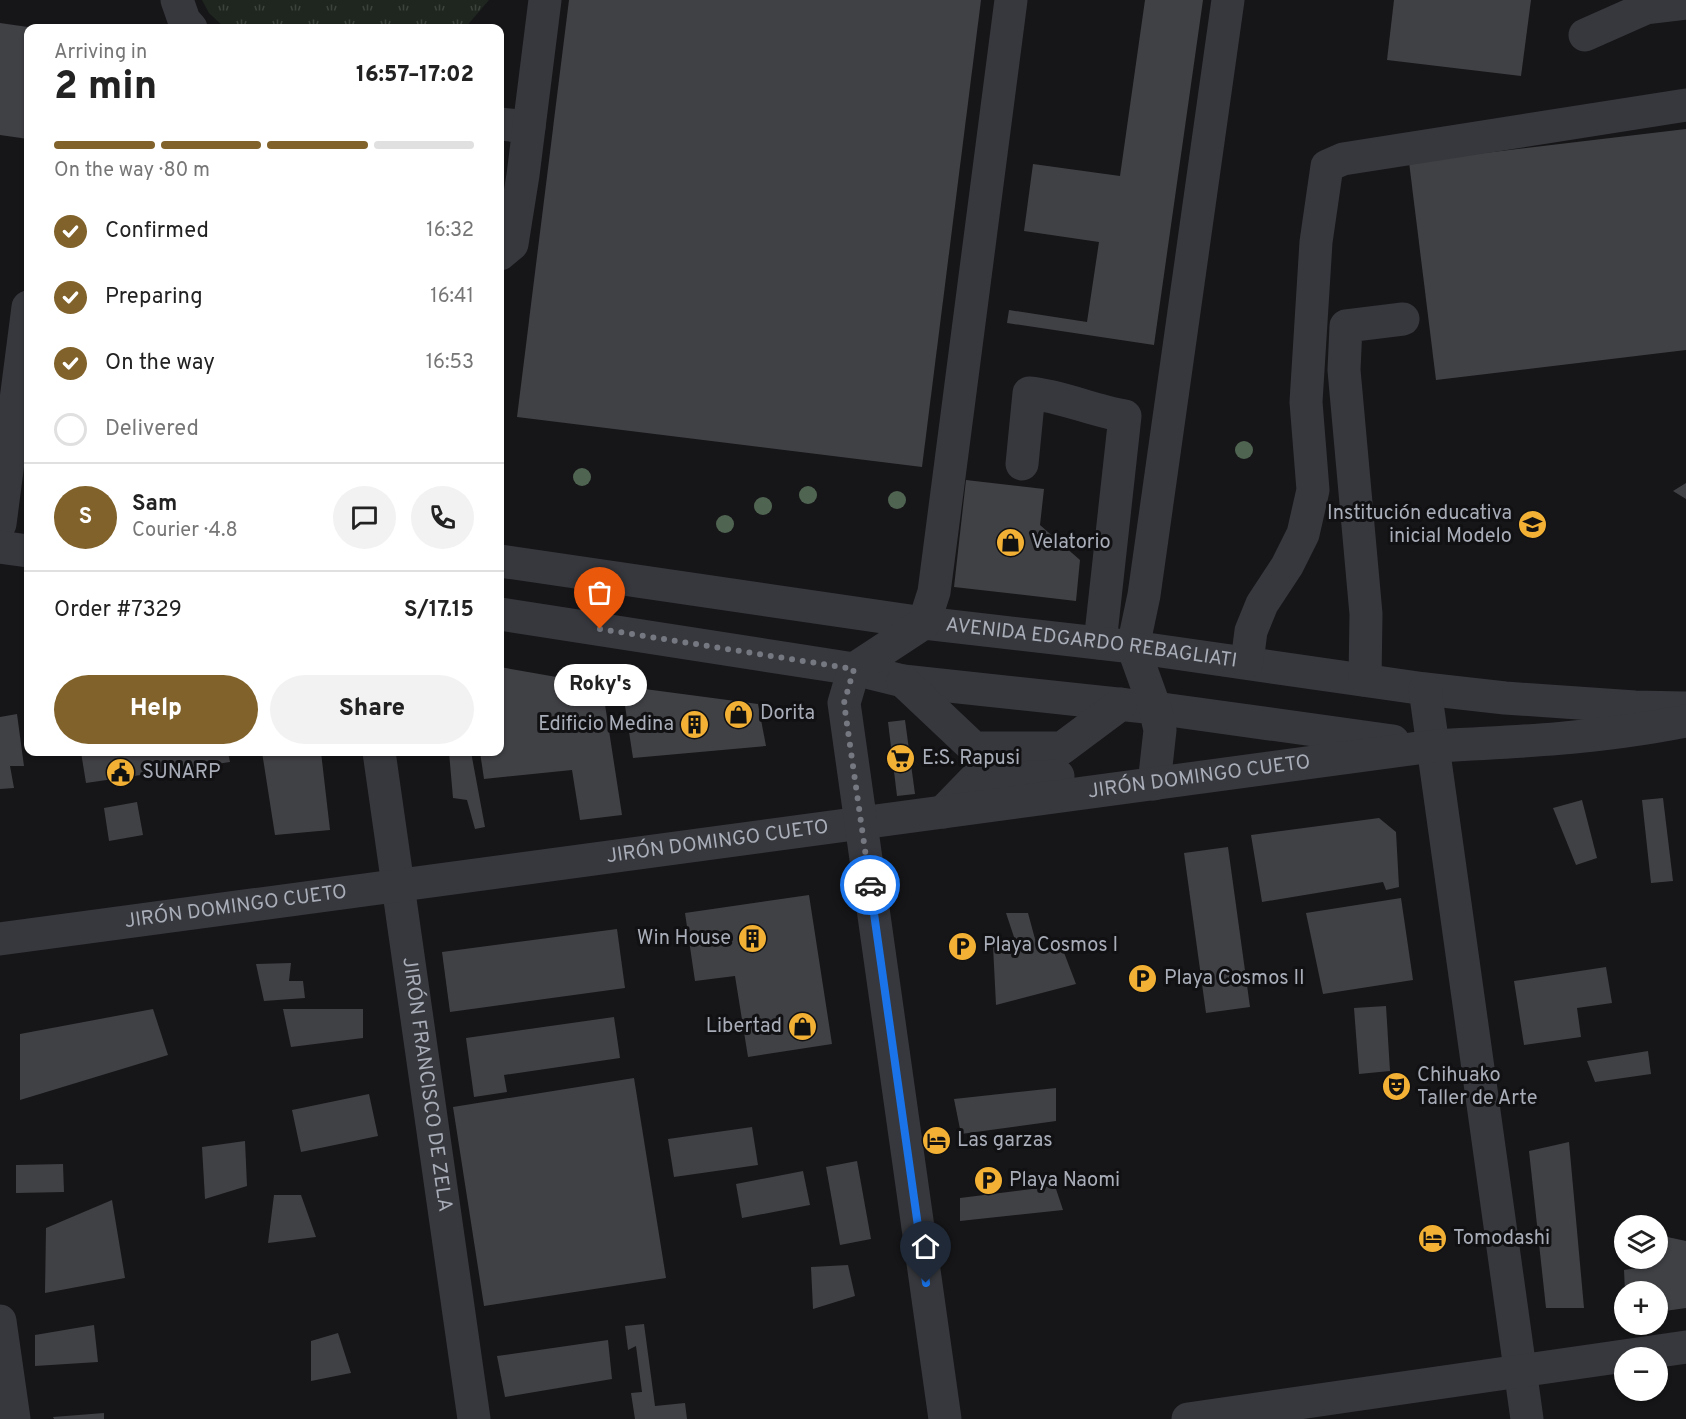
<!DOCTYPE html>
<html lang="en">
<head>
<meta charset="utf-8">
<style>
  body { margin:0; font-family:Overpass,sans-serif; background:#f2f2f2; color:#222; height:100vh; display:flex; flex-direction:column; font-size:22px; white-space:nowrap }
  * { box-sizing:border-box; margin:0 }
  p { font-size:20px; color:#767676 }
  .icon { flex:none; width:33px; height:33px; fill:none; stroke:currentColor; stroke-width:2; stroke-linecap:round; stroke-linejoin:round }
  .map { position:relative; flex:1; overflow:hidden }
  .drawer { position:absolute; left:24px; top:24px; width:480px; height:732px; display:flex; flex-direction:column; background:#fff; border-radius:12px; box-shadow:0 2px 4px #0004 }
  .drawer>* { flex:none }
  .controls { position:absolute; left:1614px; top:1215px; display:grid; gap:12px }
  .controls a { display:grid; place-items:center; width:54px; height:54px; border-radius:50%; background:#fff; box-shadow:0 2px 4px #0004; font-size:30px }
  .pin { position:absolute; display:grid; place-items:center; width:51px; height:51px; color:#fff; margin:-62px -26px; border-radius:50% 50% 50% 0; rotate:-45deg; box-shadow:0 0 6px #0007 }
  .pin .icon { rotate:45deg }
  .courier { position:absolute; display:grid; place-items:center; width:60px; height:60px; margin:-30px; border:4px solid #1a73e8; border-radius:50%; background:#fff; color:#222; box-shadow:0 2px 8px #0007 }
  .bubble { position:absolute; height:42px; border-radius:21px; background:#fff; box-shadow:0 2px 4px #0004; font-size:20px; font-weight:800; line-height:42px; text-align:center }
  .overview em { font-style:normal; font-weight:800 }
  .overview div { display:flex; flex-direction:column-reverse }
  .overview { display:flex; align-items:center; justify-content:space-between; height:102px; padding:0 30px }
  h1 { font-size:39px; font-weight:800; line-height:45px }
  .bar { display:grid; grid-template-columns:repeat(4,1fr); gap:9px 6px; align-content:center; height:72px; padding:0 30px }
  .bar i { height:8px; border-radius:4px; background:#e0e0e0 }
  .bar .active { background:#80622a }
  .bar p { grid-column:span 4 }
  .line { display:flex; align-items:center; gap:15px; padding:0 30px; border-top:2px solid #e0e0e0 }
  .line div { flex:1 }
  .round { display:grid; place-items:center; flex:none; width:63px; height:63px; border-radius:32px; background:#f2f2f2 }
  ol { padding:0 30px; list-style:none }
  li { display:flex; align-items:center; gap:18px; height:66px }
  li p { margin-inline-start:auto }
  li .icon { padding:6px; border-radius:50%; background:#80622a; color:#fff; stroke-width:4 }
  li:last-child { color:#767676 }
  li i { width:33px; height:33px; border:3px solid #e0e0e0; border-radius:50% }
  .button { display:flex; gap:12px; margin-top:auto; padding:12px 30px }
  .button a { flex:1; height:69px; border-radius:36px; background:#80622a; color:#fff; font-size:24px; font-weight:800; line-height:69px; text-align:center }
  .button a+a { background:#f2f2f2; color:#222 }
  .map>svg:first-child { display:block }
</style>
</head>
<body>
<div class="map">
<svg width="1686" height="1419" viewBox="0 0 1686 1419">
  <defs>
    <pattern id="grass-tufts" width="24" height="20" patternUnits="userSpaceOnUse" patternTransform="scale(1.5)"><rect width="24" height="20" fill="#1e261f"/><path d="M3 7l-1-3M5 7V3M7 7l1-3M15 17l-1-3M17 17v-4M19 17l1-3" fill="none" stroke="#3c433d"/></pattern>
  </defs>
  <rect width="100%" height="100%" fill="#161618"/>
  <path fill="url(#grass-tufts)" d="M202,0H489L465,28H225L209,13Z"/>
  <g fill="#404145">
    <path d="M569,0H981L922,467L517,417Z"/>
    <path d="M1145,0H1203L1154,345L1007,323L1009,310L1087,322L1099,242L1024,231L1033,164L1120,176Z"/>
    <path d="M1394,0H1531L1521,76L1387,60Z"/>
    <path d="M0,23L28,27V139L0,135Z"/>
    <path d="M1686,129V350L1436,380L1409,162Z"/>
    <path d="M966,480L1044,489L1040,525L1080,560L1076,601L954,587Z"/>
    <path d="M1686,483V499L1673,491Z"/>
    <path d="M500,667L602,685L622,815L580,820L572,770L484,779L480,752H500Z"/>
    <path d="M622,686L758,704L766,746L633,758Z"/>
    <path d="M17,714L24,766H10L14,788L0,789V717Z"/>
    <path d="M905,720L915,794L897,796L888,722Z"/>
    <path d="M81,752H228L230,762L86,783Z"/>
    <path d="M262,752H321L330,830L275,835Z"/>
    <path d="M449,752H471L485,827L475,829L467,800L453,798Z"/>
    <path d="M1663,798L1673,881L1651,883L1642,800Z"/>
    <path d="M1582,800L1597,858L1576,865L1553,808Z"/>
    <path d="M137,802L143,835L109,841L104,808Z"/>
    <path d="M1379,818L1396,832L1399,887L1386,890L1383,882L1262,902L1251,835Z"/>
    <path d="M1228,847L1250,1007L1206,1013L1184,853Z"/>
    <path d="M809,895L832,1044L748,1057L735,976L695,981L685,913Z"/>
    <path d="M1401,898L1413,980L1323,994L1306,913Z"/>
    <path d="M1006,913H1028L1038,950H1063L1076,984L996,1005L993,946H1017Z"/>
    <path d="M617,929L625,988L450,1012L442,952Z"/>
    <path d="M291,963L289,981H303L305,998L264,1001L256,964Z"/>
    <path d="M1606,967L1612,1003L1577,1008L1581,1037L1524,1045L1514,981Z"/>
    <path d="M1386,1006L1390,1071L1359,1074L1354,1008Z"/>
    <path d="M153,1009L168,1055L20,1100V1034Z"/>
    <path d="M283,1009H363V1038L291,1047Z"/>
    <path d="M614,1017L620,1058L504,1075L507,1092L474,1097L466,1038Z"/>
    <path d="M1648,1051L1651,1074L1595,1082L1587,1061Z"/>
    <path d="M634,1078L666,1278L484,1306L453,1107Z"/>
    <path d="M1056,1088V1121L961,1134L954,1099Z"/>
    <path d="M369,1094L378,1136L301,1152L292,1110Z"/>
    <path d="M752,1127L758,1165L674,1177L668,1139Z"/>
    <path d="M245,1141L247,1186L205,1199L202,1147Z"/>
    <path d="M1569,1142L1584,1308H1546L1529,1151Z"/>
    <path d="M857,1161L871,1239L840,1245L826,1167Z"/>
    <path d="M63,1164L64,1192L16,1193V1165Z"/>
    <path d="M803,1171L810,1205L742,1218L736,1184Z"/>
    <path d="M1055,1186L1063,1210L960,1221V1198Z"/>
    <path d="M274,1195H301L316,1237L268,1243Z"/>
    <path d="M112,1200L125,1278L45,1293L46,1228Z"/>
    <path d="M1658,1235L1686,1241V1308L1658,1312V1292H1625L1624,1270L1651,1266L1648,1258H1658Z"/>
    <path d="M848,1265L855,1296L813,1309L811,1267Z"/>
    <path d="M644,1324L655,1406L685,1403L687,1419H635L631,1393L642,1392L636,1346L628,1350L625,1326Z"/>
    <path d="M94,1325L98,1362L35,1366V1335Z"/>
    <path d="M338,1333L351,1373L311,1381V1341Z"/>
    <path d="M608,1340L612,1379L505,1397L497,1356Z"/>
    <path d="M104,1413V1419H54L53,1417Z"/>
  </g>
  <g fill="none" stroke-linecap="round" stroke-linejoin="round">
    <g stroke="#37383d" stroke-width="33">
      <path d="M177,0L184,20L191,28"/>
      <path d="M1585,35L1646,8L1686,3"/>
      <path d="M500,124L529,127"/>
      <path d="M500,254L512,244L523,175L545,0"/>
      <path d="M1022,464L1029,393C1063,396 1092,411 1125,416L1100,643"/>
      <path d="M0,524L28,307"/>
      <path d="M0,547L28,551"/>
      <path id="s1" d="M500,561L924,623L1133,647L1425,689L1505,698L1635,707L1684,708"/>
      <path d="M500,614L854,669L903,681L1155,708L1393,741"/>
      <path d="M1247,662L1251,631L1262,604L1287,566L1303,534L1313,490L1306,402L1316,242L1327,166L1343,159L1686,105"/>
      <path d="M1365,680L1366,614L1344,370L1346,326L1403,319"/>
      <path d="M903,681L974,748H1062L1121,704"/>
      <path d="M1425,689L1527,1419"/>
      <path id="s2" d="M379,752L474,1419"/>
      <path d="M1154,784L1160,730L1155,708L1133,647L1144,595L1228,0"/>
      <path d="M943,812L974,780L1058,776"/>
      <path id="s3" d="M0,939L1433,746C1518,742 1602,738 1686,721"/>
      <path d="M0,1321L14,1419"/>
      <path d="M945,1419L844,703L854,669L924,623L934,592L1011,0"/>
      <path d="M1188,1419L1686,1347"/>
    </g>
  </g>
  <g fill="#506452">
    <circle cx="1244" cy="450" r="9"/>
    <circle cx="582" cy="477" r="9"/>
    <circle cx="808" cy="495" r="9"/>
    <circle cx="897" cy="500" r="9"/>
    <circle cx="763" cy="506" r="9"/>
    <circle cx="725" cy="524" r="9"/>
  </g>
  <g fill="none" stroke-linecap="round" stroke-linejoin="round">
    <path stroke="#757880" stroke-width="6" stroke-dasharray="0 10.8" d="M600,629L854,669L844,703L870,885"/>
    <path stroke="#1a73e8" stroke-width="8" d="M870,885L926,1283"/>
  </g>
  <defs>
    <symbol id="school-disc" viewBox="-11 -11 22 22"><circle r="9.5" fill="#f2b134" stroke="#111113"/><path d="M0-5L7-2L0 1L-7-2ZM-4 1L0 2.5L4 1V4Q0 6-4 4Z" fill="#111"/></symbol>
    <symbol id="shop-disc" viewBox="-11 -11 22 22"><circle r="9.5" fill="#f2b134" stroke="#111113"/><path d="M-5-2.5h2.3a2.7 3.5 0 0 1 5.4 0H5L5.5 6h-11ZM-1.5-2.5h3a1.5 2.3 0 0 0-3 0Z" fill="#111"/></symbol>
    <symbol id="building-disc" viewBox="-11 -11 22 22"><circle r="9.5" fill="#f2b134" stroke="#111113"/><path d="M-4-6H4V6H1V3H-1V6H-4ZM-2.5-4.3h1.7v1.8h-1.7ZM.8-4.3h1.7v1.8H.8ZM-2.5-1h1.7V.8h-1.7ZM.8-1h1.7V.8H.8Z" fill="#111"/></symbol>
    <symbol id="supermarket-disc" viewBox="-11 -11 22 22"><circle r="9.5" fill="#f2b134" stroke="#111113"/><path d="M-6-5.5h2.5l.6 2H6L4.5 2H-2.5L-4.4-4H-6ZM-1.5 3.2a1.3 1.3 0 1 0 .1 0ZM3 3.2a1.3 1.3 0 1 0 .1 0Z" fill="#111"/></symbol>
    <symbol id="civic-disc" viewBox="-11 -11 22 22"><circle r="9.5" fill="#f2b134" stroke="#111113"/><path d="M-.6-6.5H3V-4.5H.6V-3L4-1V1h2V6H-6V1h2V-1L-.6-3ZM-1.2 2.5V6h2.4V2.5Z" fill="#111"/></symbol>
    <symbol id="parking-disc" viewBox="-11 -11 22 22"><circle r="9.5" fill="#f2b134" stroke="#111113"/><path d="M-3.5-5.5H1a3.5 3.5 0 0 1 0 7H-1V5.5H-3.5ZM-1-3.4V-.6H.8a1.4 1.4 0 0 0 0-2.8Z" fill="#111"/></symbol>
    <symbol id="theatre-disc" viewBox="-11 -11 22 22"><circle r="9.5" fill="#f2b134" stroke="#111113"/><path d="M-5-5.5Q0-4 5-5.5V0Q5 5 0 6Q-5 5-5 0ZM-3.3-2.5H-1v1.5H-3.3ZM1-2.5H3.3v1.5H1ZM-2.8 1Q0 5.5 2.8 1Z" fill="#111"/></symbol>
    <symbol id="hotel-disc" viewBox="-11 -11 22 22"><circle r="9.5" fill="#f2b134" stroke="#111113"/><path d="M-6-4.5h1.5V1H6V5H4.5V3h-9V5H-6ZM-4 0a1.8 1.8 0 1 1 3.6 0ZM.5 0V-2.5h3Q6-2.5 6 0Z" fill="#111"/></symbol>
  </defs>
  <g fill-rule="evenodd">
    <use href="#school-disc" x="1516" y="508" width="33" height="33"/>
    <use href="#shop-disc" x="994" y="526" width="33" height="33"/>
    <use href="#shop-disc" x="722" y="698" width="33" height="33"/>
    <use href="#building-disc" x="678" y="708" width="33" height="33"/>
    <use href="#supermarket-disc" x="884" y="742" width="33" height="33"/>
    <use href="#civic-disc" x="104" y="756" width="33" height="33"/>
    <use href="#building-disc" x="736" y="922" width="33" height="33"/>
    <use href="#parking-disc" x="946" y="930" width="33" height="33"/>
    <use href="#parking-disc" x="1126" y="962" width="33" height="33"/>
    <use href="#shop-disc" x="786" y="1010" width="33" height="33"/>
    <use href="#theatre-disc" x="1380" y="1070" width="33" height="33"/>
    <use href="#hotel-disc" x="920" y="1124" width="33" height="33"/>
    <use href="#parking-disc" x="972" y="1164" width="33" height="33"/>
    <use href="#hotel-disc" x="1416" y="1222" width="33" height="33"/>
  </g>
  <g text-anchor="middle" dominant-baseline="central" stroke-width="6" stroke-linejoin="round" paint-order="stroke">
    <g font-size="20" fill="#a8adb8" stroke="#111113" text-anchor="start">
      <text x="1512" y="514" text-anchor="end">Institución educativa<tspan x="1512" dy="23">inicial Modelo</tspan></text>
      <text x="1031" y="543">Velatorio</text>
      <text x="760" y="714">Dorita</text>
      <text x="674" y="725" text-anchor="end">Edificio Medina</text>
      <text x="922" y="759">E:S. Rapusi</text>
      <text x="142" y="773">SUNARP</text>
      <text x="731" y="939" text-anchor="end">Win House</text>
      <text x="983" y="946">Playa Cosmos I</text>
      <text x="1164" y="979">Playa Cosmos II</text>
      <text x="782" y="1027" text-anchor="end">Libertad</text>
      <text x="1417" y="1076">Chihuako<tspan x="1417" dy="23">Taller de Arte</tspan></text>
      <text x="957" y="1141">Las garzas</text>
      <text x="1009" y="1181">Playa Naomi</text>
      <text x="1453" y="1239">Tomodashi</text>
    </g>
    <g font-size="20" fill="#a8adb8" stroke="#111113">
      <text stroke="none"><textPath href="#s1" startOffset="597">AVENIDA EDGARDO REBAGLIATI</textPath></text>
      <text stroke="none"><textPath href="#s3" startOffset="1210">JIRÓN DOMINGO CUETO</textPath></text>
      <text stroke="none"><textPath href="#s3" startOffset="724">JIRÓN DOMINGO CUETO</textPath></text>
      <text stroke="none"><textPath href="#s3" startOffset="238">JIRÓN DOMINGO CUETO</textPath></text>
      <text stroke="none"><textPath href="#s2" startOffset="336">JIRÓN FRANCISCO DE ZELA</textPath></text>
    </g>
  </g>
</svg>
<div class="controls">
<a><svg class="icon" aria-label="layers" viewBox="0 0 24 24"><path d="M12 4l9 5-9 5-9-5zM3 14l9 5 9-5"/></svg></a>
<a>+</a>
<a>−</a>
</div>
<div class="pin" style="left:600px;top:629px;background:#ea580c"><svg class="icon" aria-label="bag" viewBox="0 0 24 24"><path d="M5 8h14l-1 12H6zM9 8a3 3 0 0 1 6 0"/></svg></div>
<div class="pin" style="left:926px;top:1283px;background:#1f2937"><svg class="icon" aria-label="home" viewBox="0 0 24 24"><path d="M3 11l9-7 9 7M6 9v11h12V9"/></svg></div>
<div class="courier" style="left:870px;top:885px"><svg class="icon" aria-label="car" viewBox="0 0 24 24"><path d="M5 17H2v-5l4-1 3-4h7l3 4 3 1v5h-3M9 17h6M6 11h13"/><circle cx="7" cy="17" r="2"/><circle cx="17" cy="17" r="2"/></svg></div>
<div class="bubble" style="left:554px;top:664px;width:93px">Roky's</div>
<section class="drawer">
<div class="overview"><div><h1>2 min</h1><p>Arriving in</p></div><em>16:57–17:02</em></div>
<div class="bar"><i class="active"></i><i class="active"></i><i class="active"></i><i></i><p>On the way · 80 m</p></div>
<ol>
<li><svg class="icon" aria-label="check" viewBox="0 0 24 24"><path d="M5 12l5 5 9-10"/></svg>Confirmed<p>16:32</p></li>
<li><svg class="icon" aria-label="check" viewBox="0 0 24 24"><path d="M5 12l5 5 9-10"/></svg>Preparing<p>16:41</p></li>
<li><svg class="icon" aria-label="check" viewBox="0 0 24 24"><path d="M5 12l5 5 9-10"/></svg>On the way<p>16:53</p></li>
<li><i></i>Delivered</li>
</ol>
<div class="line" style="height:108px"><b class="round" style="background:#80622a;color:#fff">S</b><div><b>Sam</b><p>Courier · 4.8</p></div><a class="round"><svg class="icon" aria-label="chat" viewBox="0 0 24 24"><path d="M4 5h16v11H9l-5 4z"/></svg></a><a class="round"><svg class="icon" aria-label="phone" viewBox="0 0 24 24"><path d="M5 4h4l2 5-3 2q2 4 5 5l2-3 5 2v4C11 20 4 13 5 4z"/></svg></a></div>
<div class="line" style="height:78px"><div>Order #7329</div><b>S/17.15</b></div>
<div class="button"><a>Help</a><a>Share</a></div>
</section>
</div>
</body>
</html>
